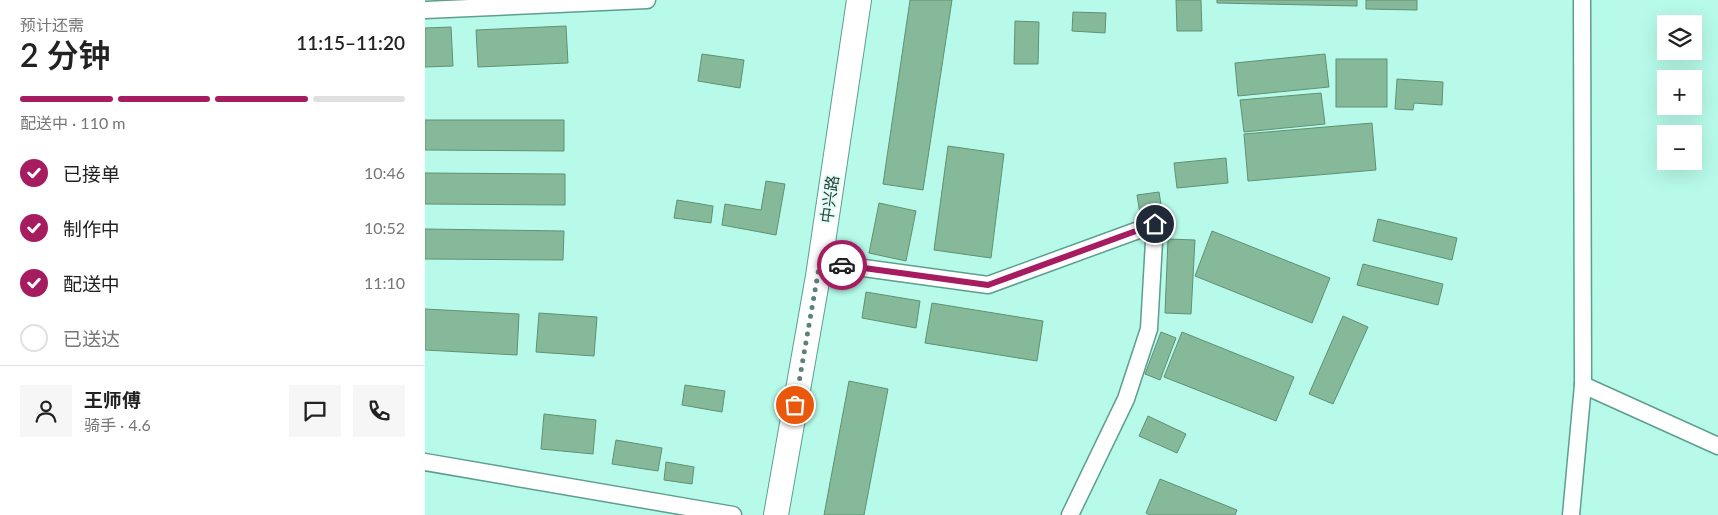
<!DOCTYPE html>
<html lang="zh">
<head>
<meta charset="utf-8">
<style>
  body { margin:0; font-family:Lato,"Noto Sans SC",sans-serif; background:#f6f6f6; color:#222; height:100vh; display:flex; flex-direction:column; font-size:19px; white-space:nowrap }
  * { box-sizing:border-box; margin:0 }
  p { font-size:16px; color:#767676 }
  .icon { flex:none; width:28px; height:28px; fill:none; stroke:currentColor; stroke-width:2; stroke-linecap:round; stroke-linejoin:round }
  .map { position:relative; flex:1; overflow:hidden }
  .side { display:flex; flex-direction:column; background:#fff; width:425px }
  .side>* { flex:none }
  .controls { position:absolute; left:1232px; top:15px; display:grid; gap:10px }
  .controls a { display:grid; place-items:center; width:45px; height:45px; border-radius:0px; background:#fff; box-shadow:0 5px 20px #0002; font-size:25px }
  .pin { position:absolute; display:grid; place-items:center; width:42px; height:42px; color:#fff; margin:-21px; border:2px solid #fff; border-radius:50%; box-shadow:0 1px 5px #0007 }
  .courier { position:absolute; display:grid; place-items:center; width:50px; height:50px; margin:-25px; border:4px solid #a61c61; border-radius:50%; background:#fff; color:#222; box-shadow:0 1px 6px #0007 }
  .head em { font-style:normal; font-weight:600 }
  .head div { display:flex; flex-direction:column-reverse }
  .head { display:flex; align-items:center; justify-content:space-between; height:85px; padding:0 20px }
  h1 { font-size:32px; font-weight:600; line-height:38px }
  .bar { display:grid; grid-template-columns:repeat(4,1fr); gap:8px 5px; align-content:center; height:60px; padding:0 20px }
  .bar i { height:6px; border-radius:4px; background:#e0e0e0 }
  .bar .on { background:#a61c61 }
  .bar p { grid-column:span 4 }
  .line { display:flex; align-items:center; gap:12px; padding:0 20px; border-top:1px solid #e0e0e0 }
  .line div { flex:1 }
  .round { display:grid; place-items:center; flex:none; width:52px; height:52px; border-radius:0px; background:#f6f6f6 }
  ol { padding:0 20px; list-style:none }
  li { display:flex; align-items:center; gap:15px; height:55px }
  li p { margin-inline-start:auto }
  li .icon { padding:5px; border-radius:50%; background:#a61c61; color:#fff; stroke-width:4 }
  li:last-child { color:#767676 }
  li i { width:28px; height:28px; border:2px solid #e0e0e0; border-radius:50% }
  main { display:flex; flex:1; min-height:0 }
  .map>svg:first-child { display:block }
</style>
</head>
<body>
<main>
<section class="side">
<div class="head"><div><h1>2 分钟</h1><p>预计还需</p></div><em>11:15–11:20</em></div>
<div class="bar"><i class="on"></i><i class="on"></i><i class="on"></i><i></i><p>配送中 · 110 m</p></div>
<ol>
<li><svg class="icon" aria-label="check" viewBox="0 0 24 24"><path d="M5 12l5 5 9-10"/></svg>已接单<p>10:46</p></li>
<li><svg class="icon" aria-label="check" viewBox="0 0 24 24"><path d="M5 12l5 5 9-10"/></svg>制作中<p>10:52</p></li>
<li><svg class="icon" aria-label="check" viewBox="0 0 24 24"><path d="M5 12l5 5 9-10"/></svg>配送中<p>11:10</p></li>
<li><i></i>已送达</li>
</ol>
<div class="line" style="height:90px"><a class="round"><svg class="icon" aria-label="person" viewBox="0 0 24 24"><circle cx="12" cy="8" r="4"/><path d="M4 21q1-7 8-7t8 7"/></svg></a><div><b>王师傅</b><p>骑手 · 4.6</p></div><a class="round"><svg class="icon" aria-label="chat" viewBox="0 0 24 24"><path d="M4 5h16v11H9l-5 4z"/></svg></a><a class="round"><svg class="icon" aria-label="phone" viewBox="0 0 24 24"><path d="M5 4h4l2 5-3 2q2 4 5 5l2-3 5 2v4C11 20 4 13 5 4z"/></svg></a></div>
</section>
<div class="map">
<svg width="1293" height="515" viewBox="0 0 1293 515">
  <rect width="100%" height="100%" fill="#b7fae9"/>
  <g fill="#86b999" stroke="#5f9173">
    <path d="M485,0H527L498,190L458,184Z"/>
    <path d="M751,0H776L777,31H752Z"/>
    <path d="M792,0H932V6L792,3Z"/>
    <path d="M941,0H992V10L941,9Z"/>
    <path d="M648,12L681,13L680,33L647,31Z"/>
    <path d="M590,21L614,22L613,64H589Z"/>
    <path d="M141,26L143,63L53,67L51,30Z"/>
    <path d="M26,27L28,66L0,67V28Z"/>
    <path d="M277,54L319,60L315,88L273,81Z"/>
    <path d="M900,54L904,87L813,96L810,63Z"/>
    <rect x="911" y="59" width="51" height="48"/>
    <path d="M972,79L1018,82L1017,105L989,103L988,110L970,109Z"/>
    <path d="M896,93L900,124L819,132L815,100Z"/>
    <path d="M0,120H139V151L0,150Z"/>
    <path d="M947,123L951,170L823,181L819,134Z"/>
    <path d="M523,146L579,154L566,258L509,250Z"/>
    <path d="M801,158L803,183L752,188L749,163Z"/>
    <path d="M0,173L140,174V205L0,204Z"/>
    <path d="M341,181L360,184L351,235L297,225L300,204L336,210Z"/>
    <path d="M734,192L737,211L715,214L712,195Z"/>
    <path d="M252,200L288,206L286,223L249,218Z"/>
    <path d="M454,203L491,211L481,261L444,253Z"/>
    <path d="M953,219L1032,238L1027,260L948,241Z"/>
    <path d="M0,229L139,231L138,260L0,259Z"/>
    <path d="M787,231L905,278L887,323L770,276Z"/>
    <path d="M743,239L770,240L766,314L740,313Z"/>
    <path d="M938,264L1018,284L1013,305L932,285Z"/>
    <path d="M441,292L495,301L491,328L437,318Z"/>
    <path d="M507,303L618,321L612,361L500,343Z"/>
    <path d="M0,309L94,314L92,355L0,350Z"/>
    <path d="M114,313L172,317L169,356L111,352Z"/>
    <path d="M918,316L943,327L908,404L884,394Z"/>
    <path d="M736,332L751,338L735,380L720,374Z"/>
    <path d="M757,332L869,377L851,421L739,377Z"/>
    <path d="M424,381L463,389L439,515H399Z"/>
    <path d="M260,385L300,391L297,412L257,405Z"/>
    <path d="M119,414L171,420L168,454L116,449Z"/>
    <path d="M723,416L761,434L752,453L714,436Z"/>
    <path d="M191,440L237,448L233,471L187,464Z"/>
    <path d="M241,462L269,467L267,484L239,480Z"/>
    <path d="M735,479L812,510L810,515H725L721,513Z"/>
  </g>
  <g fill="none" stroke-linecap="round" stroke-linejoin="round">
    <defs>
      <g id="minor">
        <path d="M0,10L222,0"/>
        <path d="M395,262L563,285L730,224L724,329L701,399L645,515"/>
        <path d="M1158,385L1293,446"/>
        <path d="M0,462L308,515"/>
        <path d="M1146,515L1158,385L1157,0"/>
      </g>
      <path id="secondary" d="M351,515L393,276L434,0"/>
    </defs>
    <use href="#minor" stroke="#5d9e8e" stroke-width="19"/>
    <use href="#secondary" stroke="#5d9e8e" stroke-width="26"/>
    <use href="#minor" stroke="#fff" stroke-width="16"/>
    <use href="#secondary" stroke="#fff" stroke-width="24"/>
  </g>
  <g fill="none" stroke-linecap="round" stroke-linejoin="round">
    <path stroke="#598379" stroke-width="5" stroke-dasharray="0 9" d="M370,405L395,262L417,265"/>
    <path stroke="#a61c61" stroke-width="6" d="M417,265L563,285L730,224"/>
  </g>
  <g text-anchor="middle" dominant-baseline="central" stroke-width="4.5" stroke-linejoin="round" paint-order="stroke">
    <g font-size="16" fill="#27433c" stroke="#e4fef7">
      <text transform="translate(404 199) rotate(-82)">中兴路</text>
    </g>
  </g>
</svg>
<div class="controls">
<a><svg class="icon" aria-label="layers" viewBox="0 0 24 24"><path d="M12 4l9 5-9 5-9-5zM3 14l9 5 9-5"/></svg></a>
<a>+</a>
<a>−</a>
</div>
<div class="pin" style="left:370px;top:405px;background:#ea580c"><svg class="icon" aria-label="bag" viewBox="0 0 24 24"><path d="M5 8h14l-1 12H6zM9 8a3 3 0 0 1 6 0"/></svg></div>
<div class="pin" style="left:730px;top:224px;background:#1f2937"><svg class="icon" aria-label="home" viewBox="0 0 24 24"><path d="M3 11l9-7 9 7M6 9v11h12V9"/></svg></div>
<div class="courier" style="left:417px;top:265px"><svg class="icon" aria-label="car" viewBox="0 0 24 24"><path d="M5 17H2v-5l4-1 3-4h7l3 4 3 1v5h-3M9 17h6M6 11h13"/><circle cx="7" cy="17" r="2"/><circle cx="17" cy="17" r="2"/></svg></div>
</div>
</main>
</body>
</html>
